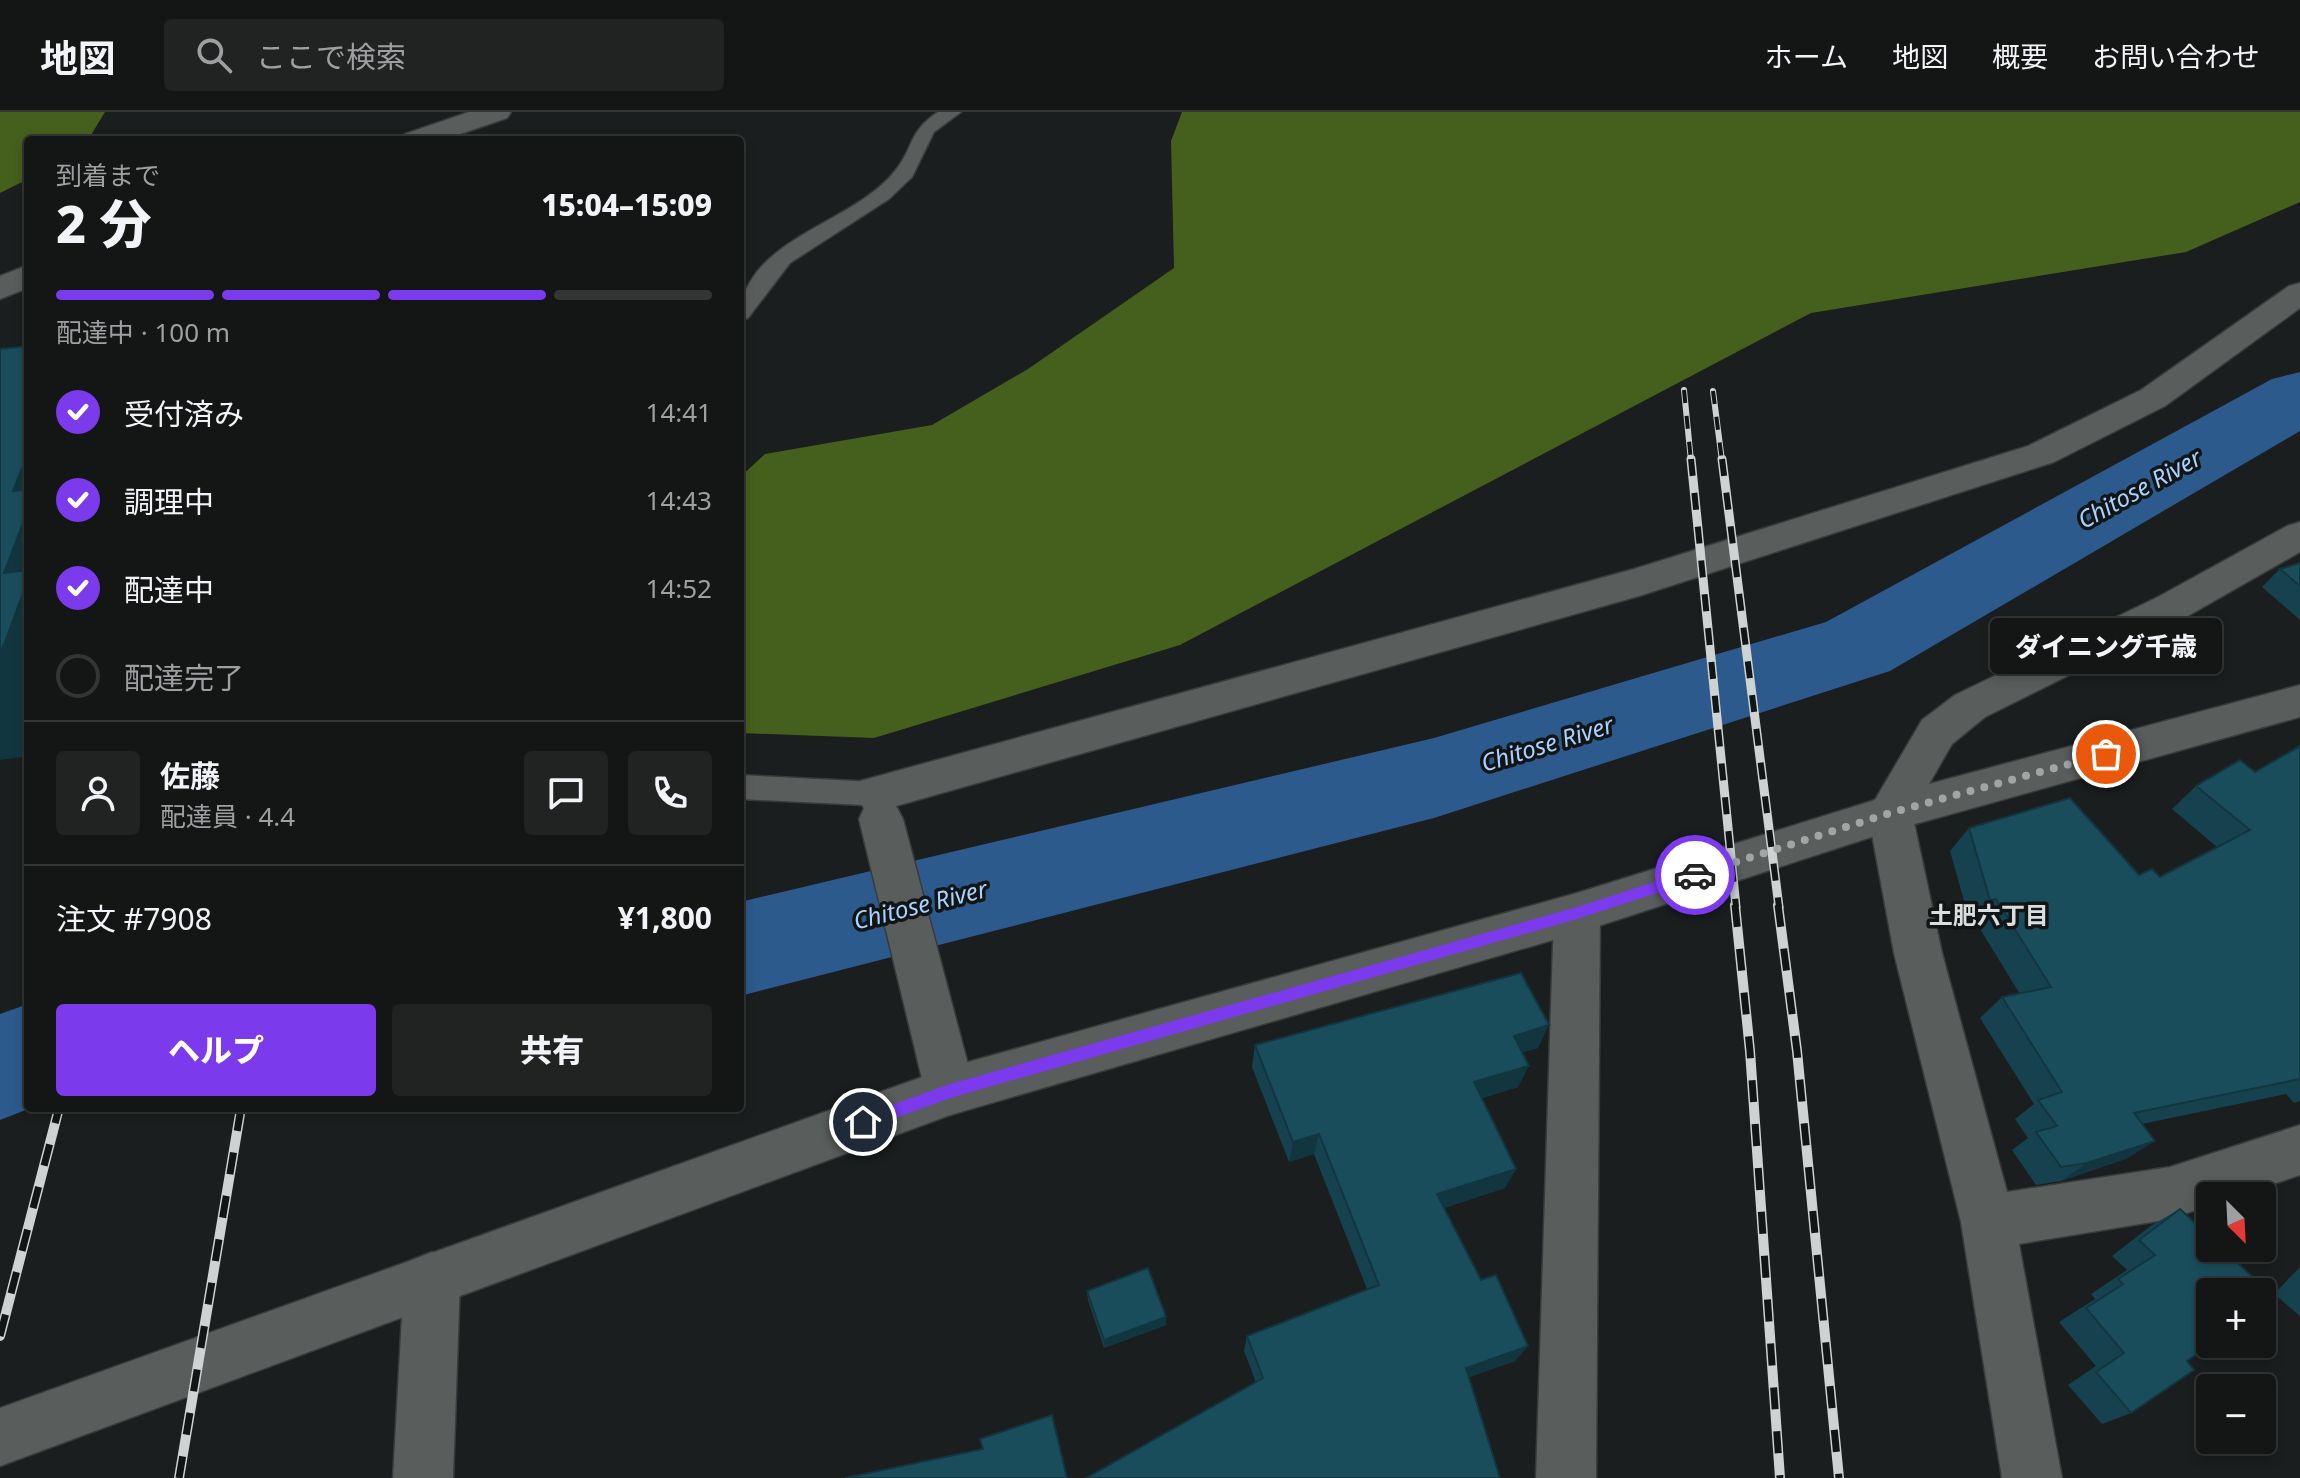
<!DOCTYPE html>
<html lang="ja">
<head>
<meta charset="utf-8">
<style>
  body { margin:0; font-family:"Noto Sans","Noto Sans JP",sans-serif; background:#212323; color:#f1f3f6; height:100vh; display:flex; flex-direction:column; font-size:30px; white-space:nowrap }
  * { box-sizing:border-box; margin:0 }
  p { font-size:26px; color:#9d9fa1 }
  .icon { flex:none; width:44px; height:44px; fill:none; stroke:currentColor; stroke-width:2; stroke-linecap:round; stroke-linejoin:round }
  .map { position:relative; flex:1; overflow:hidden }
  .details { position:absolute; left:24px; top:24px; width:720px; height:976px; display:flex; flex-direction:column; background:#141616; border-radius:8px; box-shadow:0 4px 12px #0003,0 0 0 2px #333535 }
  .details>* { flex:none }
  .needle { width:52px; rotate:156deg }
  .fabs { position:absolute; left:2196px; top:1070px; display:grid; gap:16px }
  .fabs a { display:grid; place-items:center; width:80px; height:80px; border-radius:8px; background:#141616; box-shadow:0 4px 12px #0003,0 0 0 2px #333535; font-size:40px }
  .pin { position:absolute; display:grid; place-items:center; width:68px; height:68px; color:#fff; margin:-34px; border:4px solid #fff; border-radius:50%; box-shadow:0 2px 8px #0007 }
  .courier { position:absolute; display:grid; place-items:center; width:80px; height:80px; margin:-40px; border:6px solid #7c3aed; border-radius:50%; background:#fff; color:#222; box-shadow:0 2px 10px #0007 }
  .bubble { position:absolute; height:56px; border-radius:8px; background:#141616; box-shadow:0 4px 12px #0003,0 0 0 2px #333535; font-size:26px; font-weight:800; line-height:56px; text-align:center }
  .headline em { font-style:normal; font-weight:800 }
  .headline div { display:flex; flex-direction:column-reverse }
  .headline { display:flex; align-items:center; justify-content:space-between; height:136px; padding:0 32px }
  h1 { font-size:52px; font-weight:800; line-height:60px }
  .bar { display:grid; grid-template-columns:repeat(4,1fr); gap:12px 8px; align-content:center; height:96px; padding:0 32px }
  .bar i { height:10px; border-radius:6px; background:#333535 }
  .bar .selected { background:#7c3aed }
  .bar p { grid-column:span 4 }
  .line { display:flex; align-items:center; gap:20px; padding:0 32px; border-top:2px solid #333535 }
  .line div { flex:1 }
  .round { display:grid; place-items:center; flex:none; width:84px; height:84px; border-radius:8px; background:#212323 }
  ol { padding:0 32px; list-style:none }
  li { display:flex; align-items:center; gap:24px; height:88px }
  li p { margin-inline-start:auto }
  li .icon { padding:8px; border-radius:50%; background:#7c3aed; color:#fff; stroke-width:4 }
  li:last-child { color:#9d9fa1 }
  li i { width:44px; height:44px; border:4px solid #333535; border-radius:50% }
  .action { display:flex; gap:16px; margin-top:auto; padding:16px 32px }
  .action a { flex:1; height:92px; border-radius:8px; background:#7c3aed; color:#fff; font-size:32px; font-weight:800; line-height:92px; text-align:center }
  .action a+a { background:#212323; color:#f1f3f6 }
  header { display:flex; align-items:center; gap:48px; box-sizing:border-box; height:112px; padding:0 40px; background:#141616; border-bottom:2px solid #333535 }
  header strong { font-size:38px }
  nav { display:flex; gap:44px; margin-inline-start:auto; font-size:28px }
  .search { width:560px; height:72px; background:#212323; display:flex; align-items:center; gap:20px; box-sizing:border-box; padding:0 28px; border-radius:8px; color:#9d9fa1; font-size:30px }
  .map>svg:first-child { display:block }
</style>
</head>
<body>
<header>
<strong>地図</strong>
<div class="search"><svg class="icon" aria-label="search" viewBox="0 0 24 24"><circle cx="10" cy="10" r="6"/><path d="M15 15l6 6"/></svg>ここで検索</div>
<nav><a>ホーム</a><a>地図</a><a>概要</a><a>お問い合わせ</a></nav>
</header>
<div class="map">
<svg width="2300" height="1366" viewBox="0 0 2300 1366">
  <rect width="100%" height="100%" fill="#1a1e1e"/>
  <g fill="#455f1d">
    <path d="M0,0H105L88,28H28V67L0,81Z"/>
    <path d="M1182,0H2300V90L2186,140L1811,201L1180,533L874,626L740,621V365L765,342L932,313L1028,257L1174,156L1171,29Z"/>
  </g>
  <g fill="none" stroke-linecap="round" stroke-linejoin="round">
    <g fill="#2c5a8d" fill-rule="evenodd">
      <path d="M2300,260V319L1890,559L1434,706L740,884V790L1434,626L1826,510L2272,267Z"/>
      <path d="M28,892L31,996L0,1008V902Z"/>
    </g>
    <defs>
      <g id="lane">
        <path d="M938,0H961L934,20L912,65L889,87L790,151L748,206L740,208C740,127 853,113 895,59C915,34 907,21 938,0Z"/>
        <path d="M740,663L876,670L887,673L895,701L891,710L880,713L869,710L863,693L740,687Z"/>
      </g>
      <g id="street">
        <path d="M469,0H511L507,6L443,28H401L405,22Z"/>
        <path d="M28,153V176L0,187V164Z"/>
        <path d="M2300,171V196L2165,294L2054,350L1639,484L896,694L903,707L975,979L968,996L950,1003L932,996L925,979L859,707L864,696L854,682L860,669L1634,457L2028,334L2141,278L2289,174Z"/>
        <path d="M1890,683L1906,688L1912,701L1942,841L2007,1080L2170,1055L2300,1013V1063L2238,1084H2210V1093L2170,1107L2019,1132L2062,1366H2002L1961,1110L1894,841L1868,701L1874,688Z"/>
        <path d="M1577,781L1594,787L1600,801L1596,1366H1536L1554,801L1560,787Z"/>
        <path d="M432,1140L452,1148L460,1168L453,1366H393L404,1168L412,1148Z"/>
      </g>
      <path id="secondary" d="M2300,410V440L2186,505L1985,605L1952,632L1929,672L2300,573V605L1890,719L1577,821L950,1003L0,1354V1296L950,955L1577,781L1875,688L1922,608L1955,583L2158,485L2287,414Z"/>
    </defs>
    <use href="#lane" stroke="#383b3b" stroke-width="3"/>
    <use href="#street" stroke="#383b3b" stroke-width="3"/>
    <use href="#secondary" stroke="#383b3b" stroke-width="3"/>
    <use href="#lane" fill="#595d5c" fill-rule="evenodd"/>
    <use href="#street" fill="#595d5c" fill-rule="evenodd"/>
    <use href="#secondary" fill="#595d5c" fill-rule="evenodd"/>
    <defs>
      <g id="rail-far2">
        <path d="M1684,278L1691,349"/>
        <path d="M1713,279L1722,349"/>
      </g>
      <g id="rail-far1">
        <path d="M1691,347L1736,795"/>
        <path d="M1722,347L1779,795"/>
      </g>
      <g id="rail">
        <path d="M1735,793L1750,939L1780,1366"/>
        <path d="M1778,793L1797,939L1839,1366"/>
        <path d="M0,1224L59,996"/>
        <path d="M179,1366L241,996"/>
      </g>
    </defs>
    <use href="#rail-far2" stroke="#cfd2d2" stroke-width="6"/>
    <use href="#rail-far1" stroke="#cfd2d2" stroke-width="9"/>
    <use href="#rail" stroke="#cfd2d2" stroke-width="10"/>
    <use href="#rail-far2" stroke="#111515" stroke-width="4" stroke-dasharray="13" stroke-linecap="butt"/>
    <use href="#rail-far1" stroke="#111515" stroke-width="6" stroke-dasharray="17" stroke-linecap="butt"/>
    <use href="#rail" stroke="#111515" stroke-width="7" stroke-dasharray="22" stroke-linecap="butt"/>
  </g>
  <g fill="#16424f">
    <path d="M2300,451V508L2262,475L2280,457Z"/>
    <path d="M2300,634V989L2294,991L2286,982L2142,1012L2128,1046L2061,1069L2036,1073L2012,1038L2028,1026L2015,1007L2034,992L1980,906L2002,885L2020,882L1975,809L1970,810L1950,739L1969,716L2139,763L2160,765L2217,735L2172,697L2196,674L2255,660Z"/>
    <path d="M1255,933L1538,936L1523,940L1518,975L1482,986L1505,1076L1444,1096L1481,1168L1528,1234L1515,1249L1469,1265L1256,1270L1244,1239L1247,1224L1367,1177L1314,1042L1289,1050L1252,955Z"/>
    <path d="M2180,1097L2205,1212L2187,1249L2131,1301L2102,1312L2068,1273L2096,1254L2059,1210L2095,1187L2091,1182L2127,1158L2112,1144L2152,1113Z"/>
    <path d="M2300,1155V1204L2274,1182Z"/>
    <path d="M1087,1179L1166,1205V1213L1104,1236L1088,1188Z"/>
  </g>
  <g fill="#123640">
    <path d="M28,342V396L13,379Z"/>
    <path d="M28,398V644L0,648V543L4,461Z"/>
    <path d="M1996,787L1975,809L1970,810L1990,788Z"/>
    <path d="M1549,913L1538,936L1504,946L1514,924Z"/>
    <path d="M1529,954L1518,975L1464,991L1474,970Z"/>
    <path d="M1319,1022L1314,1042L1289,1050L1293,1030Z"/>
    <path d="M2155,1029L2128,1046L2061,1069L2087,1051Z"/>
    <path d="M1516,1057L1505,1076L1428,1101L1437,1082Z"/>
    <path d="M1166,1205V1213L1104,1236V1228Z"/>
    <path d="M1528,1234L1515,1249L1456,1270L1466,1256Z"/>
  </g>
  <g fill="#1a4d5c" stroke="#123640" stroke-width="2">
    <path d="M28,234V342L13,379L28,377V398L4,461L28,458V468L0,543V237Z"/>
    <path d="M2300,451V474L2280,457Z"/>
    <path d="M2300,634V967L2134,1001L2155,1029L2087,1051L2061,1055L2036,1020L2057,1014L2038,988L2062,980L2002,885L2051,875L1996,787L1990,788L1969,716L2070,686L2139,763L2152,757L2160,765L2250,718L2196,674L2240,648L2255,660Z"/>
    <path d="M1521,861L1549,913L1514,924L1529,954L1474,970L1516,1057L1437,1082L1481,1168L1496,1163L1528,1234L1466,1256L1500,1366H1086L1263,1266L1247,1224L1379,1173L1319,1022L1293,1030L1255,933Z"/>
    <path d="M2180,1097L2210,1125V1136H2222L2259,1171L2247,1180H2210V1209L2205,1212L2210,1217L2211,1232L2187,1249L2194,1258L2131,1301L2096,1260L2124,1241L2086,1196L2123,1172L2118,1167L2155,1143L2139,1128Z"/>
    <path d="M1148,1156L1166,1205L1104,1228L1087,1179Z"/>
    <path d="M1052,1303L1067,1366H845L983,1337L980,1327Z"/>
  </g>
  <path fill="#7c3aed" d="M1695,757L1700,759V767L1577,807L950,986L863,1018L856,1010L858,1005L950,972L1577,795Z"/>
  <g fill="none" stroke-linecap="round" stroke-linejoin="round">
    <path stroke="#a2a5a5" stroke-width="8" stroke-dasharray="0 14.4" d="M1695,763L1890,701L2106,642"/>
  </g>
  <g text-anchor="middle" dominant-baseline="central" stroke-width="7" stroke-linejoin="round" paint-order="stroke">
    <g font-size="24" font-style="italic" fill="#aad1ff" stroke="#111515">
      <text transform="translate(2139 376) rotate(-29)">Chitose River</text>
      <text transform="translate(1547 631) rotate(-17)">Chitose River</text>
      <text transform="translate(920 792) rotate(-14)">Chitose River</text>
    </g>
    <g font-size="24" font-weight="bold" fill="#dadfde" stroke="#111515">
      <text x="1989" y="802">土肥六丁目</text>
    </g>
  </g>
</svg>
<div class="fabs">
<a><svg class="needle" viewBox="-14 -14 28 28"><path d="M0-13l5 13h-10z" fill="#e53935"/><path d="M0 13l5-13h-10z" fill="#9d9fa1"/></svg></a>
<a>+</a>
<a>−</a>
</div>
<div class="pin" style="left:2106px;top:642px;background:#ea580c"><svg class="icon" aria-label="bag" viewBox="0 0 24 24"><path d="M5 8h14l-1 12H6zM9 8a3 3 0 0 1 6 0"/></svg></div>
<div class="pin" style="left:863px;top:1010px;background:#1f2937"><svg class="icon" aria-label="home" viewBox="0 0 24 24"><path d="M3 11l9-7 9 7M6 9v11h12V9"/></svg></div>
<div class="courier" style="left:1695px;top:763px"><svg class="icon" aria-label="car" viewBox="0 0 24 24"><path d="M5 17H2v-5l4-1 3-4h7l3 4 3 1v5h-3M9 17h6M6 11h13"/><circle cx="7" cy="17" r="2"/><circle cx="17" cy="17" r="2"/></svg></div>
<div class="bubble" style="left:1990px;top:506px;width:232px">ダイニング千歳</div>
<section class="details">
<div class="headline"><div><h1>2 分</h1><p>到着まで</p></div><em>15:04–15:09</em></div>
<div class="bar"><i class="selected"></i><i class="selected"></i><i class="selected"></i><i></i><p>配達中 · 100 m</p></div>
<ol>
<li><svg class="icon" aria-label="check" viewBox="0 0 24 24"><path d="M5 12l5 5 9-10"/></svg>受付済み<p>14:41</p></li>
<li><svg class="icon" aria-label="check" viewBox="0 0 24 24"><path d="M5 12l5 5 9-10"/></svg>調理中<p>14:43</p></li>
<li><svg class="icon" aria-label="check" viewBox="0 0 24 24"><path d="M5 12l5 5 9-10"/></svg>配達中<p>14:52</p></li>
<li><i></i>配達完了</li>
</ol>
<div class="line" style="height:144px"><a class="round"><svg class="icon" aria-label="person" viewBox="0 0 24 24"><circle cx="12" cy="8" r="4"/><path d="M4 21q1-7 8-7t8 7"/></svg></a><div><b>佐藤</b><p>配達員 · 4.4</p></div><a class="round"><svg class="icon" aria-label="chat" viewBox="0 0 24 24"><path d="M4 5h16v11H9l-5 4z"/></svg></a><a class="round"><svg class="icon" aria-label="phone" viewBox="0 0 24 24"><path d="M5 4h4l2 5-3 2q2 4 5 5l2-3 5 2v4C11 20 4 13 5 4z"/></svg></a></div>
<div class="line" style="height:104px"><div>注文 #7908</div><b>¥1,800</b></div>
<div class="action"><a>ヘルプ</a><a>共有</a></div>
</section>
</div>
</body>
</html>
